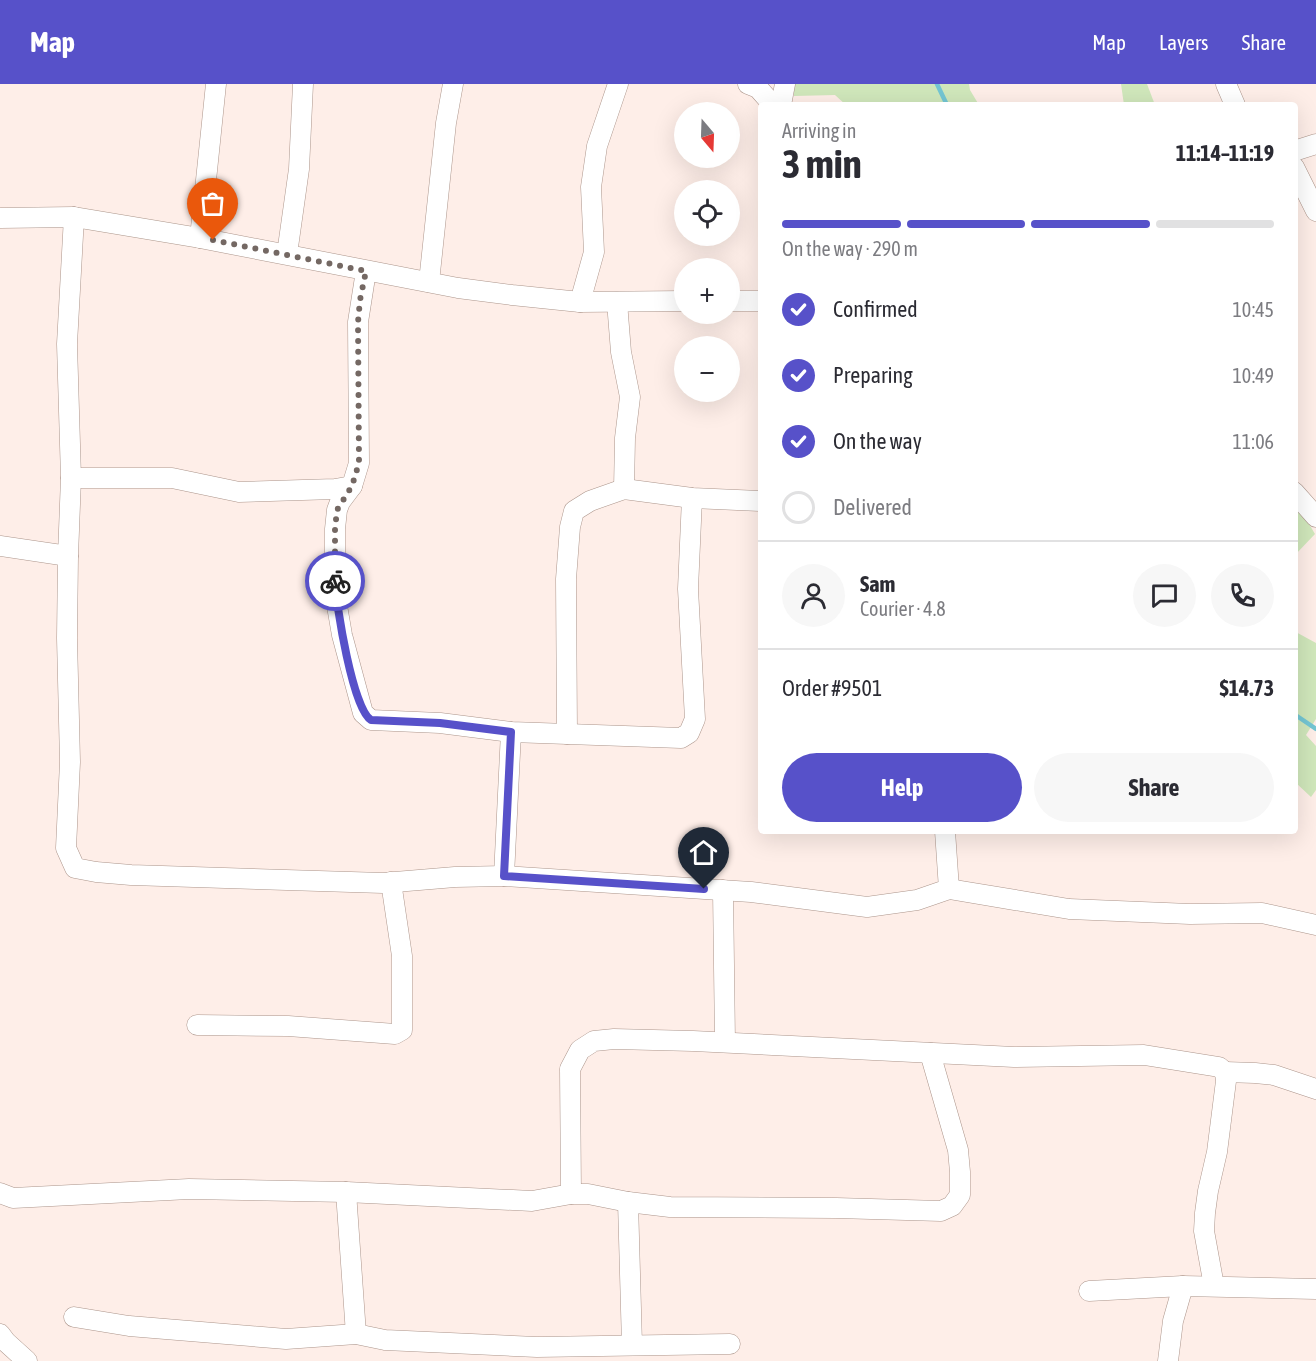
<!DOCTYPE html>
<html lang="en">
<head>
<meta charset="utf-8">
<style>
  body { margin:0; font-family:"Asap Condensed",sans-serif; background:#f7f7f7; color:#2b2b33; height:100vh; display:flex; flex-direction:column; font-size:22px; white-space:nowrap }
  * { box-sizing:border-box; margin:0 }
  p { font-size:20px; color:#7c7c81 }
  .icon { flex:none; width:33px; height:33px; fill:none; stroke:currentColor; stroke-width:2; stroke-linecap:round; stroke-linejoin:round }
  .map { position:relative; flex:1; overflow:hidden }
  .side { position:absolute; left:758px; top:18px; width:540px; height:732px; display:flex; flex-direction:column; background:#fff; border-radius:6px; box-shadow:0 6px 24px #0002 }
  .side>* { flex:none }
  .needle { width:39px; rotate:161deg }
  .tools { position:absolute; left:674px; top:18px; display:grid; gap:12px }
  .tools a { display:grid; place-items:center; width:66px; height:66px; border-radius:50%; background:#fff; box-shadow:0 6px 24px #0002; font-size:30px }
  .pin { position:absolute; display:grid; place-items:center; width:51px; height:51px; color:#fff; margin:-62px -26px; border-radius:50% 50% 50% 0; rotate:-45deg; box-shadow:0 0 6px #0007 }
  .pin .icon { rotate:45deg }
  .courier { position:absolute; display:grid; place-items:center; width:60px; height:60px; margin:-30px; border:4px solid #5751c9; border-radius:50%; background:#fff; color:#222; box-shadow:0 2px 8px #0007 }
  .head em { font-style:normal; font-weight:700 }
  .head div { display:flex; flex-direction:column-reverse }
  .head { display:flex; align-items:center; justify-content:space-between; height:102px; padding:0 24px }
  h1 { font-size:39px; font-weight:700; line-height:45px }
  .bar { display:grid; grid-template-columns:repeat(4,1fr); gap:9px 6px; align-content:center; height:72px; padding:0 24px }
  .bar i { height:8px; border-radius:4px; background:#e1e1e2 }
  .bar .current { background:#5751c9 }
  .bar p { grid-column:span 4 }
  .line { display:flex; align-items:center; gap:15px; padding:0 24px; border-top:2px solid #e1e1e2 }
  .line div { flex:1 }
  .round { display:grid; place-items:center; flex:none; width:63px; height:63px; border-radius:32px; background:#f7f7f7 }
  ol { padding:0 24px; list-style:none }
  li { display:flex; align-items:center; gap:18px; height:66px }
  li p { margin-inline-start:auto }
  li .icon { padding:6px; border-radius:50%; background:#5751c9; color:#fff; stroke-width:4 }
  li:last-child { color:#7c7c81 }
  li i { width:33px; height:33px; border:3px solid #e1e1e2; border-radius:50% }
  .button { display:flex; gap:12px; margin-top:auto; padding:12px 24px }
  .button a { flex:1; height:69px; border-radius:36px; background:#5751c9; color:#fff; font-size:24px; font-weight:700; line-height:69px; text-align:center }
  .button a+a { background:#f7f7f7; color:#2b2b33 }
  header { display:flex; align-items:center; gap:36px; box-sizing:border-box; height:84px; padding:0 30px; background:#5751c9; color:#fff }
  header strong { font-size:28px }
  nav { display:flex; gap:33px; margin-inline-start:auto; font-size:21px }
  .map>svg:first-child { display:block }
</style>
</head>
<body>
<header>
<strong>Map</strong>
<nav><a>Map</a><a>Layers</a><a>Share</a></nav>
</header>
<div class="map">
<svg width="1316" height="1277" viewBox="0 0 1316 1277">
  <rect width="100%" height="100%" fill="#feeee8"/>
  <g fill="#d0e7bb">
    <path d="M794,0H969L970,6L979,21H846L835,11L794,12Z"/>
    <path d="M1121,0H1147L1155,21H1124Z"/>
    <path d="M1299,423L1315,450L1295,471V425Z"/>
    <path d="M1294,547L1316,559V635L1306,651L1316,662V706L1311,713L1295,698Z"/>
  </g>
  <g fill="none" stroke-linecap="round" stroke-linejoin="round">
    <g stroke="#74c6d3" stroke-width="4.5">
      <path d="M937,0L947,21"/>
      <path d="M1294,630L1316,645"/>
    </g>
    <defs>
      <g id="minor">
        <path d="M748,0L758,4L773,21"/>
        <path d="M1226,0L1235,21"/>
        <path d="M781,21L785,0"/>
        <path d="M1294,67L1316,60"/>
        <path d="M1294,83L1316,127"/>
        <path d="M0,134L74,133L200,154L458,204L512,211L580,218L684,217"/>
        <path d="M200,154L216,0"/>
        <path d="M287,170L299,85L303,0"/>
        <path d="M366,187L358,238L359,379L352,402L340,418L337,426L335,445V495L336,516L342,551L363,629L371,636L440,639L511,648L681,654L689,649L695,635L688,505L692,414"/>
        <path d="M429,198L446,39L453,0"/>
        <path d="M729,217H760"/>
        <path d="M580,218L594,168L591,103L597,62L618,0"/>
        <path d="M617,218L621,268L630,313L625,354L624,405"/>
        <path d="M71,394H172L239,408L335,405L352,402"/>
        <path d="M1294,408L1316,433"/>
        <path d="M0,462L68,472L67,554L70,678L66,764L75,784L96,788L131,791L383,799L455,793L504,792"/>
        <path d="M68,472L71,394L67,260L74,133"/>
        <path d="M511,648L504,792L751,808L867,823L917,816L949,805L945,747"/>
        <path d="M567,650L566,495L570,443L574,427L590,417L624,405L692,414L760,417"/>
        <path d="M949,805L1069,825L1190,830L1262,829L1316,841"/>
        <path d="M723,806L725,958"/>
        <path d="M197,941L288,942L395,950L402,946V872L391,798"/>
        <path d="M1225,988L1255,989L1274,991L1316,1005"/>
        <path d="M346,1108L356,1250"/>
        <path d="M0,1109L13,1114L189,1105L346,1108L532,1117L571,1110H588L628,1118L670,1123L836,1124L941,1127L952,1122L960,1111V1088L958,1066L930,969"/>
        <path d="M571,1110L570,985L580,966L594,957L614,955L693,957L1014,973L1144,971L1219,983L1225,988L1226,997L1217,1068L1208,1107L1205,1129L1204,1147L1214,1202"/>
        <path d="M628,1118L632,1261"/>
        <path d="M1089,1207L1183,1202L1316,1205"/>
        <path d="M74,1233L129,1242L286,1255L356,1250L385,1256L537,1263L730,1260"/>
        <path d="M0,1250L6,1258L27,1277"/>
        <path d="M1168,1277L1173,1237L1183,1202"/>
      </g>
    </defs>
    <use href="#minor" stroke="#ac958b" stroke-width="21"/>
    <use href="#minor" stroke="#fff" stroke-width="20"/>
  </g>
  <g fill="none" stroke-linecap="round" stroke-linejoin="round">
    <path stroke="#746863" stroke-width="6" stroke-dasharray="0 10.8" d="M213,156L366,187L360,216L358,238L359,379L352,402L337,426L335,445V497"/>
    <path stroke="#5751c9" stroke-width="8" d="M335,497C336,521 353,626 371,636L440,639L511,648L504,792L704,805"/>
  </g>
</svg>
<div class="tools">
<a><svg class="needle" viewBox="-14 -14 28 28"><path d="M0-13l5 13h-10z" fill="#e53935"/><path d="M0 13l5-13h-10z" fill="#7c7c81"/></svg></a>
<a><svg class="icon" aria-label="locate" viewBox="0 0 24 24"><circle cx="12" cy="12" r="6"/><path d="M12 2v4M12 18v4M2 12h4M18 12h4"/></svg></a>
<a>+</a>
<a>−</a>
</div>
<div class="pin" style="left:213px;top:156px;background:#ea580c"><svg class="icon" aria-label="bag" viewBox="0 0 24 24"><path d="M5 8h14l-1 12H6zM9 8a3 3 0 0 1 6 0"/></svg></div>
<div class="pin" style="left:704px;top:805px;background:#1f2937"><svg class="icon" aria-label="home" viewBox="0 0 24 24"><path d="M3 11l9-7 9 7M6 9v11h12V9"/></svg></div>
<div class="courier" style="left:335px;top:497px"><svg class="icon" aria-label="bike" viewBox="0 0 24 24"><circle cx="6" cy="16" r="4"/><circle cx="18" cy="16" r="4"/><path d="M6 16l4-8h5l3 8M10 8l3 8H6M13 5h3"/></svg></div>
<section class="side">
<div class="head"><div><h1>3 min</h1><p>Arriving in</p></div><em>11:14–11:19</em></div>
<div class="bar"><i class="current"></i><i class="current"></i><i class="current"></i><i></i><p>On the way · 290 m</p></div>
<ol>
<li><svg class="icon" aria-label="check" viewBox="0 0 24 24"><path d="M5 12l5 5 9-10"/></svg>Confirmed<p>10:45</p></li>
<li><svg class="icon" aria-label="check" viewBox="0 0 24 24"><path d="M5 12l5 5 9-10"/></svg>Preparing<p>10:49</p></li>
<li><svg class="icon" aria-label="check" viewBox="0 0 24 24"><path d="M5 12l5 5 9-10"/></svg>On the way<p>11:06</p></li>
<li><i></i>Delivered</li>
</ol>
<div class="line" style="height:108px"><a class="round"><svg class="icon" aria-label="person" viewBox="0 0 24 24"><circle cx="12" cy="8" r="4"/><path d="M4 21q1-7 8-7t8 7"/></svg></a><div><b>Sam</b><p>Courier · 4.8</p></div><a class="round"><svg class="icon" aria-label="chat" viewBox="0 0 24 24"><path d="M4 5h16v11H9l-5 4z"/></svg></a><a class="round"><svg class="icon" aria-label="phone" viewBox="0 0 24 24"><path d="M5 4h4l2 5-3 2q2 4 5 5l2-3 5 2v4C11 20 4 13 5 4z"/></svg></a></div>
<div class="line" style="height:78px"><div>Order #9501</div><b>$14.73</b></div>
<div class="button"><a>Help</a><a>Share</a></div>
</section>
</div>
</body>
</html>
